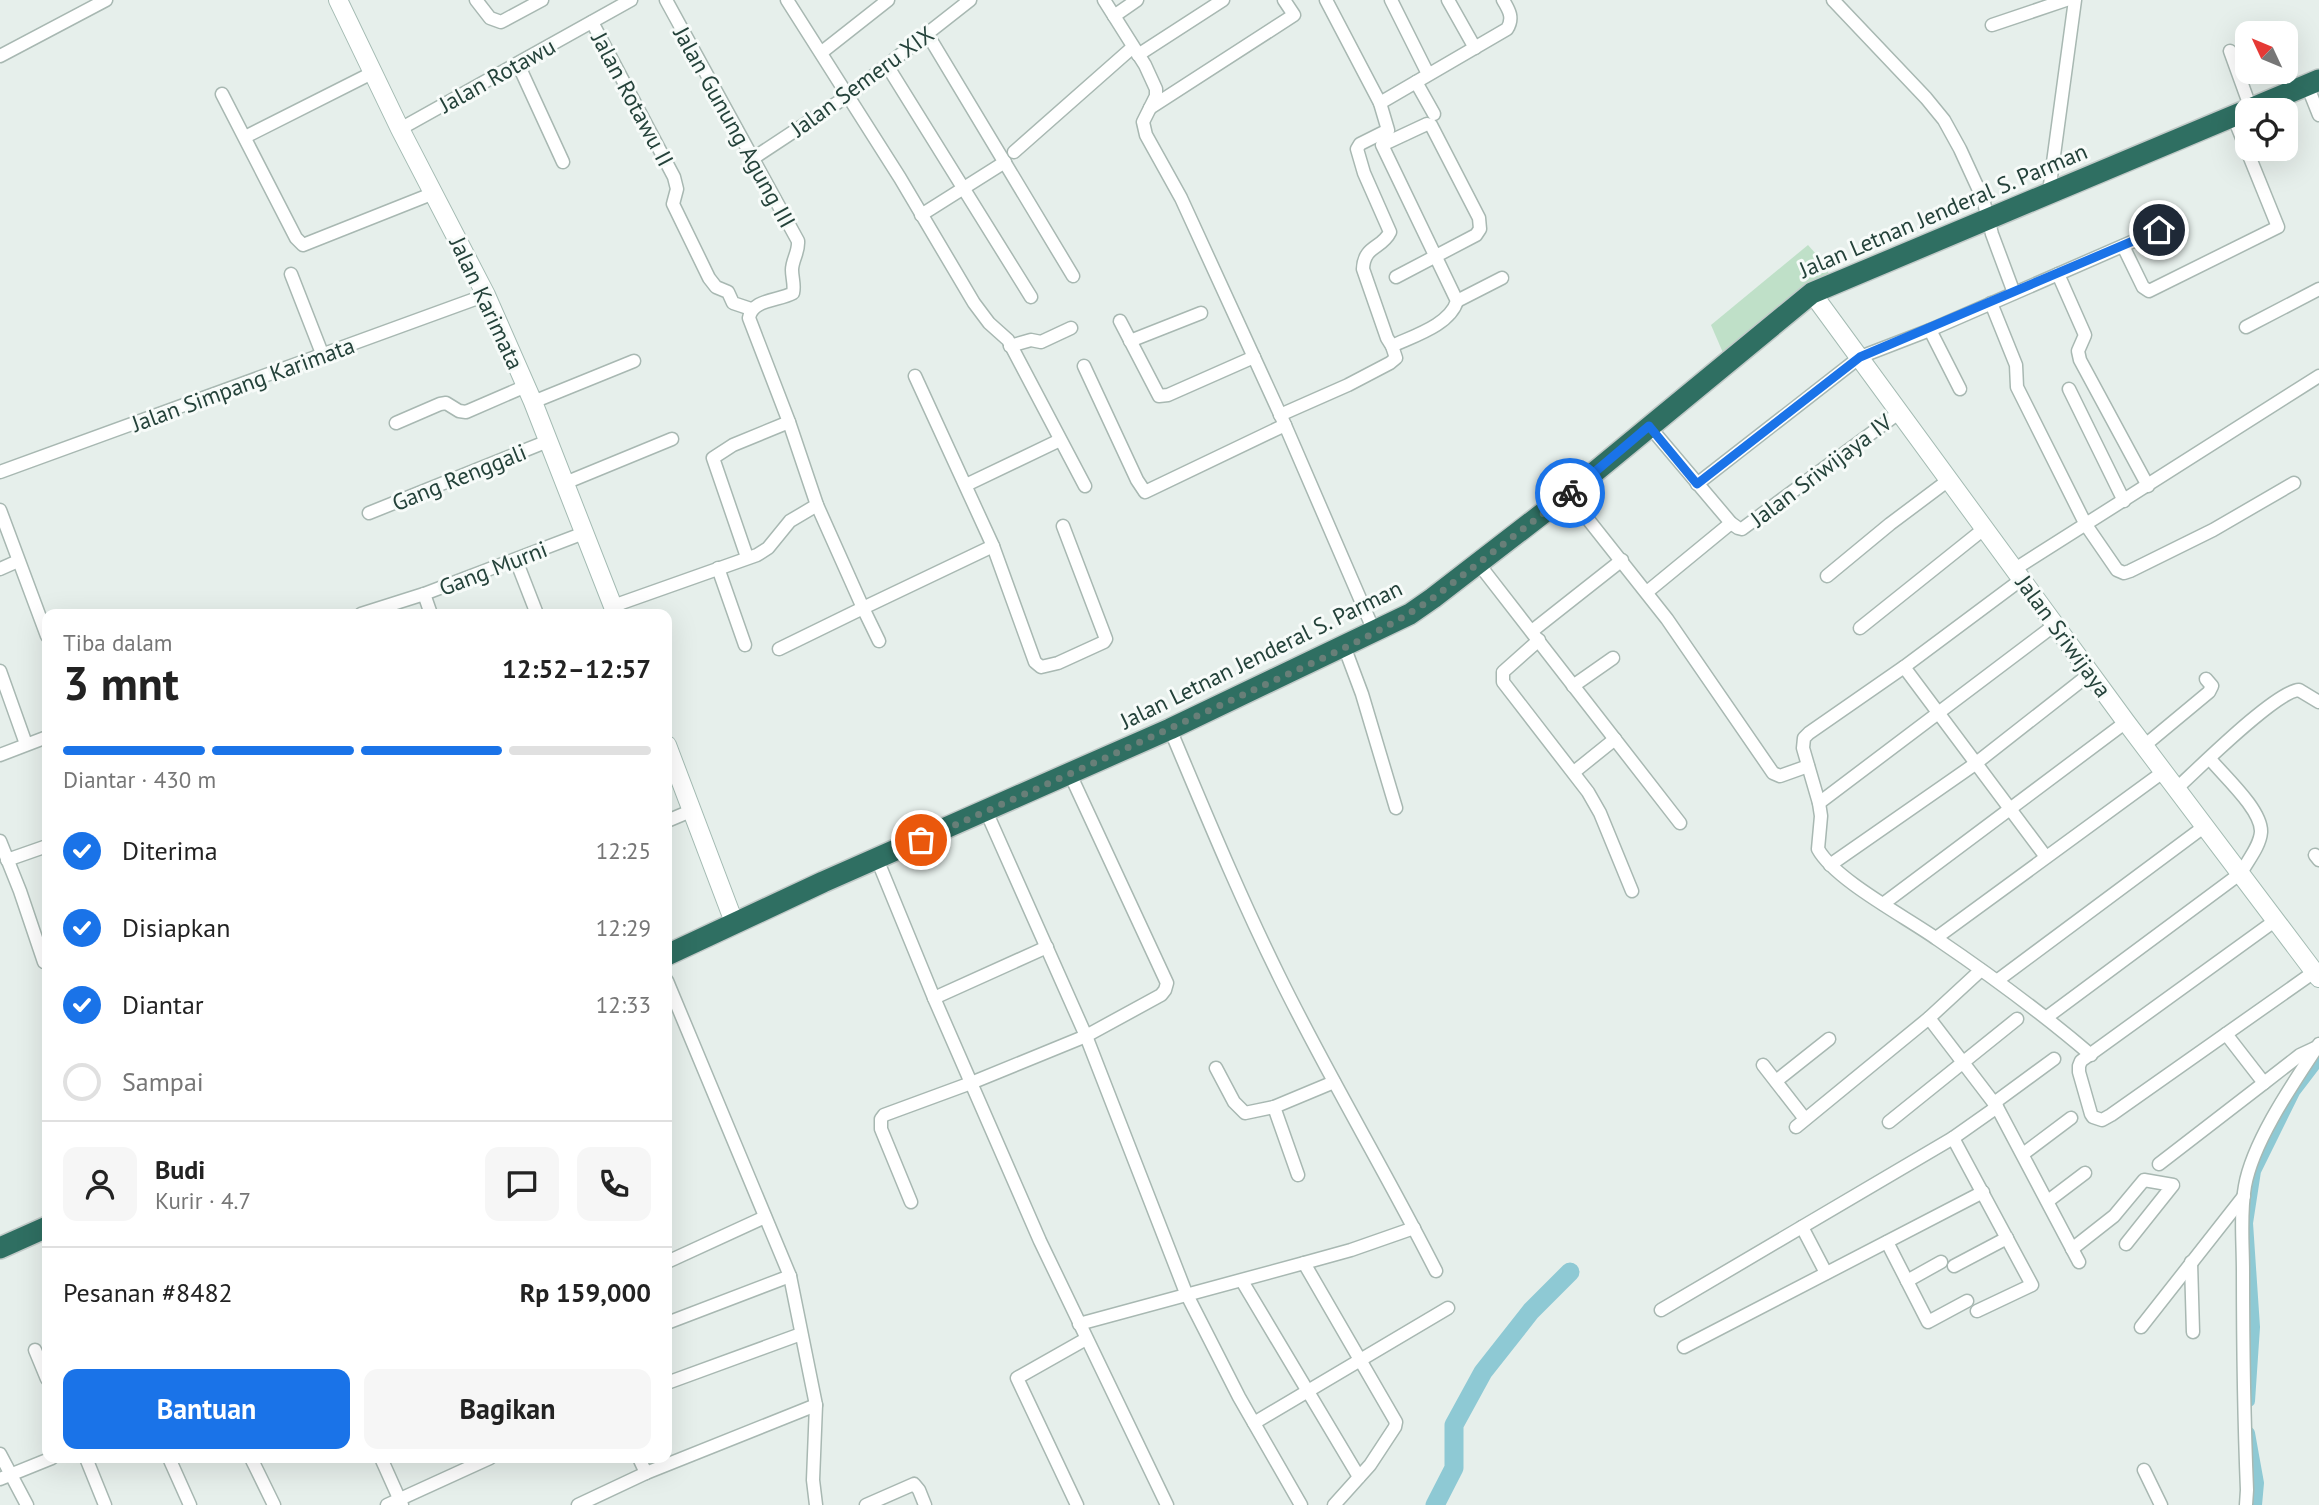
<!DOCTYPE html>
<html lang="id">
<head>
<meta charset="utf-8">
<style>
  body { margin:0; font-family:"PT Sans",sans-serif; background:#f6f6f6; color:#222; height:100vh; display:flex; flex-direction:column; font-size:26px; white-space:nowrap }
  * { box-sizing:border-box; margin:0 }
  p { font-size:23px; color:#767676 }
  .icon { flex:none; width:38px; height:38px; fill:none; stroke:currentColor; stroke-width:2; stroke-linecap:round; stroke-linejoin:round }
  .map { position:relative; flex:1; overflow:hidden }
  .side { position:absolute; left:42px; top:609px; width:630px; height:854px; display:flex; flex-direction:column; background:#fff; border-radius:14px; box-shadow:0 7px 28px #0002 }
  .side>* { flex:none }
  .needle { width:46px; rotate:314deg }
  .controls { position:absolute; left:2235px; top:21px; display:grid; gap:14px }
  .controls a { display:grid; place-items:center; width:63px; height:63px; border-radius:14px; background:#fff; box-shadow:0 7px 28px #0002; font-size:35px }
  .pin { position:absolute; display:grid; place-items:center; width:60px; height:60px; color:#fff; margin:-30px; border:4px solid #fff; border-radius:50%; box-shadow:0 2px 7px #0007 }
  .courier { position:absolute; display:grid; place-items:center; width:70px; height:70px; margin:-35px; border:5px solid #1a73e8; border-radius:50%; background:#fff; color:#222; box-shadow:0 2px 9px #0007 }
  .headline em { font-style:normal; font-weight:600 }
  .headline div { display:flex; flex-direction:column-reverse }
  .headline { display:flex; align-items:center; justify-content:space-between; height:119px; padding:0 21px }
  h1 { font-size:46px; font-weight:600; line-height:52px }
  .bar { display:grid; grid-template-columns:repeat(4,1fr); gap:10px 7px; align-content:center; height:84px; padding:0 21px }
  .bar i { height:9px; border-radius:5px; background:#e0e0e0 }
  .bar .current { background:#1a73e8 }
  .bar p { grid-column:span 4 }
  .line { display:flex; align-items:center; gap:18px; padding:0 21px; border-top:2px solid #e0e0e0 }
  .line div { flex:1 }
  .round { display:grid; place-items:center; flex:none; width:74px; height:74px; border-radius:14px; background:#f6f6f6 }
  ol { padding:0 21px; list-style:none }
  li { display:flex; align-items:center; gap:21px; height:77px }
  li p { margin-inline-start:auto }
  li .icon { padding:7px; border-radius:50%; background:#1a73e8; color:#fff; stroke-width:4 }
  li:last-child { color:#767676 }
  li i { width:38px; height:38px; border:4px solid #e0e0e0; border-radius:50% }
  .cta { display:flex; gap:14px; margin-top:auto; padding:14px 21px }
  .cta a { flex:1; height:80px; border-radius:14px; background:#1a73e8; color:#fff; font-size:28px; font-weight:600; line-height:80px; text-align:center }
  .cta a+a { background:#f6f6f6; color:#222 }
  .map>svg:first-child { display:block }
</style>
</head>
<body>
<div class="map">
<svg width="2319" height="1505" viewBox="0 0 2319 1505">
  <rect width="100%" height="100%" fill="#e6efeb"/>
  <path fill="#bfe0c8" d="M1808,245L1823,262L1834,284L1727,362L1711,325Z"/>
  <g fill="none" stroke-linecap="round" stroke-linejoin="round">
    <g stroke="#8ec9d4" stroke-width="12">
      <path d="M2249,1401L2254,1327L2247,1223L2255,1171L2294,1092L2319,1059"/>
      <path d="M2249,1433L2258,1483L2256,1505"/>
    </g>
    <path stroke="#8ec9d4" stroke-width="19" d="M1435,1505L1454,1468V1425L1483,1372L1531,1311L1570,1272"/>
    <defs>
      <g id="street">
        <path d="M476,0L490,18L501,22L542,0"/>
        <path d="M666,0L798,241C799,252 792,260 792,270C792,278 795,285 793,293C779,301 752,299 749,318L789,422L817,505L863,608L993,546L915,376"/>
        <path d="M787,0L900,178L974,303L989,323L1008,340L1085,486"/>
        <path d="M1104,0L1145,65L1156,89V96L1143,122L1146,135L1181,198L1285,425L1374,631"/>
        <path d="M1391,0L1428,74"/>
        <path d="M1448,0L1475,48"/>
        <path d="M1833,0L1926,98L1944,120L1960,149L1983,199L1992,234L2014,293"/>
        <path d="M1114,16L1137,0"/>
        <path d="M592,22L674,177L677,189L673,204L709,278L716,287L728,292L733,303L751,309"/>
        <path d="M1992,25L2066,0"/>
        <path d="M928,35L1073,276"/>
        <path d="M2230,51L2251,109"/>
        <path d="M822,52L888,0"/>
        <path d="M1138,55L1223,0"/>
        <path d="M0,56L106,0"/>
        <path d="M518,64L563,162"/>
        <path d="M888,67L1031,297"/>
        <path d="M1416,82L1434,114"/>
        <path d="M2307,85L2319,115"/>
        <path d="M222,94L296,238L303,245L434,193"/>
        <path d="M1380,103L1507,29C1514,18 1509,10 1503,0"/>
        <path d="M1150,108L1294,15L1284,0"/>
        <path d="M400,129L631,0"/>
        <path d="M245,137L372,73"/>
        <path d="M1014,152L1133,47"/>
        <path d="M752,159L849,95L970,0"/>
        <path d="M2049,192L2075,0"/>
        <path d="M921,215L1005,162"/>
        <path d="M2123,246L2143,287L2149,291L2278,227L2233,116"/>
        <path d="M291,274L323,356"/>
        <path d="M2058,274L2085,335L2078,351L2080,360L2148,486"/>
        <path d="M1457,301L1502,278"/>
        <path d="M1991,303L2016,365L2017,387L2086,525L2117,570L2124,573L2130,571L2213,530L2294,483"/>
        <path d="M1120,321L1159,396L1168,395L1254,357"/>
        <path d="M2246,327L2319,289"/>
        <path d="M1930,330L1960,389"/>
        <path d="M1130,341L1201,313"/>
        <path d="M1010,346L1031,340L1041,342L1071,328"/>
        <path d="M1392,346C1413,336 1450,325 1457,301L1382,145L1427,124L1431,125L1479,218L1480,229L1476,235L1396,277"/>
        <path d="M1084,366L1137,480L1145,492L1285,425"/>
        <path d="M2069,389L2124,501"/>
        <path d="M533,402L634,361"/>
        <path d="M1280,415L1348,385L1390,363L1396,358L1392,346L1387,338L1363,269C1364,245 1382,249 1390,232L1364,173L1357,149L1360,144L1388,130L1380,103L1326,0"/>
        <path d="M396,423L440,404L446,403L459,411L466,412L526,386"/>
        <path d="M1649,426L1731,523L1738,528L1742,529L1900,412"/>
        <path d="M0,472L486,295"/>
        <path d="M565,483L672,439"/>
        <path d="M1697,484L1860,357L1930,330L2159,230"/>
        <path d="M966,485L1060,440"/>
        <path d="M1568,494L1667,619L1773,773L1780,776L1808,766"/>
        <path d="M0,510L47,636"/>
        <path d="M369,513L548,441"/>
        <path d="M993,546L1035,662L1041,667L1058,663L1104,642L1106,639L1063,526"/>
        <path d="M747,557L713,458L733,445L789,422"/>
        <path d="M516,560L537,614"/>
        <path d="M1478,563L1680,823"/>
        <path d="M718,568L745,645"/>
        <path d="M0,569L18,561"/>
        <path d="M2015,569L2319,376"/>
        <path d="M1827,576L1890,524L1950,479"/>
        <path d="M2022,579L1904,667L1809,733L1804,738L1803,748L1819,803L1821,816L1818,849C1835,880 1906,917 1937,939C1990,975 2042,1013 2091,1055"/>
        <path d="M1647,592L1731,523"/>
        <path d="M424,594L431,614"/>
        <path d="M613,606L757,555L768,548L790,521L817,505"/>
        <path d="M361,614L424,594L584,533"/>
        <path d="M1860,628L1985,528"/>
        <path d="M1532,631L1622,560"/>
        <path d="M1539,640L1503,672V682L1588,792L1600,813L1632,891"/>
        <path d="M1344,646L1362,694L1396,808"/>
        <path d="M779,649L863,608L879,641"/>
        <path d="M1904,667L2046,857"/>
        <path d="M0,671L26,744"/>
        <path d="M1573,686L1613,658"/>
        <path d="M1170,729C1205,812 1239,895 1279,976C1328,1076 1386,1172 1436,1271"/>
        <path d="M2144,746L2209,692L2212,686L2206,679"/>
        <path d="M0,755L47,737"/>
        <path d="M1574,772L1615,739"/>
        <path d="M2176,789C2198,769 2276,691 2299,690L2319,702"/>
        <path d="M1819,803L2056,624"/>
        <path d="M986,811L1086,1036L1186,1293L1239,1397L1301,1505"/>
        <path d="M667,821L693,810"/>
        <path d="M0,841L20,891L44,962"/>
        <path d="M2315,855L2319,860"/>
        <path d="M877,859L934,998L1040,1241L1167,1505"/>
        <path d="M7,860L47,846"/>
        <path d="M1830,865L1975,764L2091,673"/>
        <path d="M1883,904L2126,722"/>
        <path d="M2276,920L2081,1061L2079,1066V1072L2091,1114L2093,1117L2102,1120L2111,1115L2314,972"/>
        <path d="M1936,938L2163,772"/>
        <path d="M1998,980L2205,826"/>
        <path d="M667,981L790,1276L816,1405L813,1480L816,1505"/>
        <path d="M934,998L1047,947"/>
        <path d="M2047,1017L2241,873C2248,860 2260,846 2261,832C2262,810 2224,776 2210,759"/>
        <path d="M1929,1018L1997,1107L2079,1262"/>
        <path d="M1763,1065L1805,1119"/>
        <path d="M1216,1068L1234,1102L1245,1113L1274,1107L1334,1082"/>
        <path d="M1776,1081L1829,1039"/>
        <path d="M2264,1083L2300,1055L2315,1048"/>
        <path d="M1994,1103L2054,1059"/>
        <path d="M1274,1107L1298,1175"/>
        <path d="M1889,1122L2017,1019"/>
        <path d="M1796,1127L1929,1018L1981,970"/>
        <path d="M2023,1154L2071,1118"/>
        <path d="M2159,1164L2264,1083L2226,1034"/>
        <path d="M2048,1201L2085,1173"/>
        <path d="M911,1202L881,1129V1119L884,1115L971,1083L1086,1036L1161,995L1165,990L1167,983L1070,774"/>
        <path d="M1802,1227L1826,1273"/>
        <path d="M1887,1242L1928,1322L1967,1301"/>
        <path d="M2072,1249L2114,1216L2144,1180L2173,1185L2126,1244"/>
        <path d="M667,1262L765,1217"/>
        <path d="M2191,1262L2193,1332"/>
        <path d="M1304,1263L1351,1250L1414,1228"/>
        <path d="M1954,1266L2007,1238"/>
        <path d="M1242,1281L1359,1477"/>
        <path d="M1907,1281L1941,1262"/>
        <path d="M1661,1310L1953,1138"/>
        <path d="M1977,1311L2032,1285L1953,1138L1997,1107"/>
        <path d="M667,1323L790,1276"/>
        <path d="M1079,1324L1304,1263L1396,1422L1395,1427L1370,1465L1334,1505"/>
        <path d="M2141,1327L2244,1196"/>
        <path d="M1684,1347L1983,1192"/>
        <path d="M35,1350L47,1379"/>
        <path d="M667,1383L801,1334"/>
        <path d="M1254,1423L1448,1308"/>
        <path d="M0,1454L27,1505"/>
        <path d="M86,1458L105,1505"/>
        <path d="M169,1458L190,1505"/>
        <path d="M251,1458L274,1505"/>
        <path d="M381,1458L402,1505"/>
        <path d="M639,1458L646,1473L816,1405"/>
        <path d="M2144,1470L2161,1505"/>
        <path d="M0,1479L52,1458"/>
        <path d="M387,1505L490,1458"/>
        <path d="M578,1505L646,1473"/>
        <path d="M866,1505L914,1484L919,1490L925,1505"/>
        <path d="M1077,1505L1017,1378L1086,1339"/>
        <path d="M2246,1505L2247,1490C2244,1417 2243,1345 2243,1271C2243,1243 2240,1214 2245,1186C2253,1141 2294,1082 2319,1044"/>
      </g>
      <g id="secondary">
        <path d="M338,0L400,129L486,295L533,402L616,614"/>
        <path d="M1812,293L2126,722L2319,978"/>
        <path d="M667,745L734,922"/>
      </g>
      <g id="highway">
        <path d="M667,955L823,882L1170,729L1410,614L1433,598L1568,494L1812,293L2319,80"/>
        <path d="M0,1248L47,1227"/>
      </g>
    </defs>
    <use href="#street" stroke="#a8b8b2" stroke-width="15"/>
    <use href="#secondary" stroke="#a4bbb3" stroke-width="20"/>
    <use href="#highway" stroke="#c2cac8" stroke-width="24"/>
    <use href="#street" stroke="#fff" stroke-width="12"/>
    <use href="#secondary" stroke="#fff" stroke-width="18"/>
    <use href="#highway" stroke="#2f6f62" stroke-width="21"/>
  </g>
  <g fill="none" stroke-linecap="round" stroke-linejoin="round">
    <path stroke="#687f78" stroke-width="7" stroke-dasharray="0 12.6" d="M921,840C1030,792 1139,743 1247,693C1307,665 1379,635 1433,598L1570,493"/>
    <path stroke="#1a73e8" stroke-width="9" d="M1570,493L1649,426L1697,484L1860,357L2159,230"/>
  </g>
  <g text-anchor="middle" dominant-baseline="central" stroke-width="6" stroke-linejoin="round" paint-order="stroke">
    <g font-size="23" fill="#24423a" stroke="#f7fbf9">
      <text transform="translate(497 75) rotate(-29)">Jalan Rotawu</text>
      <text transform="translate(862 81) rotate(-36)">Jalan Semeru XIX</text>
      <text transform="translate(633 99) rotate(62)">Jalan Rotawu II</text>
      <text transform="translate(735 127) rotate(61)">Jalan Gunung Agung III</text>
      <text transform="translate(1943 210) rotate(-23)">Jalan Letnan Jenderal S. Parman</text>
      <text transform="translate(487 303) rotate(65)">Jalan Karimata</text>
      <text transform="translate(243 384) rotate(-20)">Jalan Simpang Karimata</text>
      <text transform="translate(1821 470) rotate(-37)">Jalan Sriwijaya IV</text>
      <text transform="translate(459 477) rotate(-22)">Gang Renggali</text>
      <text transform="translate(493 568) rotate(-21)">Gang Murni</text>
      <text transform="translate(2064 636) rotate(54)">Jalan Sriwijaya</text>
      <text transform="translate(1261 654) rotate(-26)">Jalan Letnan Jenderal S. Parman</text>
    </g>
  </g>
</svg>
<div class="controls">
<a><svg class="needle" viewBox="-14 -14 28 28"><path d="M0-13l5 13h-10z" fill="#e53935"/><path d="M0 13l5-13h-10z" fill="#767676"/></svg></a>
<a><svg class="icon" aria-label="locate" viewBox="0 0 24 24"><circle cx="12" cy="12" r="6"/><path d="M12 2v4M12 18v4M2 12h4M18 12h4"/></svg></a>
</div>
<div class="pin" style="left:921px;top:840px;background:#ea580c"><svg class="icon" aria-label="bag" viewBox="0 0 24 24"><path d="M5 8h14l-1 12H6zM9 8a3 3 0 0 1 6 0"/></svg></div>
<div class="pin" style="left:2159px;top:230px;background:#1f2937"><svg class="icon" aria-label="home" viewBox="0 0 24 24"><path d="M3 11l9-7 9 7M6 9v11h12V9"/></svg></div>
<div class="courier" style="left:1570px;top:493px"><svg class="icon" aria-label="bike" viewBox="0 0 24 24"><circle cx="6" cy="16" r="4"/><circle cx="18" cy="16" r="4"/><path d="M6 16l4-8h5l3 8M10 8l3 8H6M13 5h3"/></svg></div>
<section class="side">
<div class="headline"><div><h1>3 mnt</h1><p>Tiba dalam</p></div><em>12:52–12:57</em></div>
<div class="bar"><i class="current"></i><i class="current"></i><i class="current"></i><i></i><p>Diantar · 430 m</p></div>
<ol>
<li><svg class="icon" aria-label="check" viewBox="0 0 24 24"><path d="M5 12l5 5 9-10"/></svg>Diterima<p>12:25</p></li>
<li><svg class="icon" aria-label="check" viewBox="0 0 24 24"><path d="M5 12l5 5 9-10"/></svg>Disiapkan<p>12:29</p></li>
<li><svg class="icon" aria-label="check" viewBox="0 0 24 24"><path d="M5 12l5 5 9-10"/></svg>Diantar<p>12:33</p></li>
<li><i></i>Sampai</li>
</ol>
<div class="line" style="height:126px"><a class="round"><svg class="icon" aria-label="person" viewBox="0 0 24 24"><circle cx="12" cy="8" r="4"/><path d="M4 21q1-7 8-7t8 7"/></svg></a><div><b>Budi</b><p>Kurir · 4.7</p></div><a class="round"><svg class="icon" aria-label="chat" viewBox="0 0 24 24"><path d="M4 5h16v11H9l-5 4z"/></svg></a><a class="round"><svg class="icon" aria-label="phone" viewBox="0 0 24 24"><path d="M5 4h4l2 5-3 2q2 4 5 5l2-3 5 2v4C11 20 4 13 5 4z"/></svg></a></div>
<div class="line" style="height:91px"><div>Pesanan #8482</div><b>Rp 159,000</b></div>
<div class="cta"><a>Bantuan</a><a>Bagikan</a></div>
</section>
</div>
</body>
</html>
